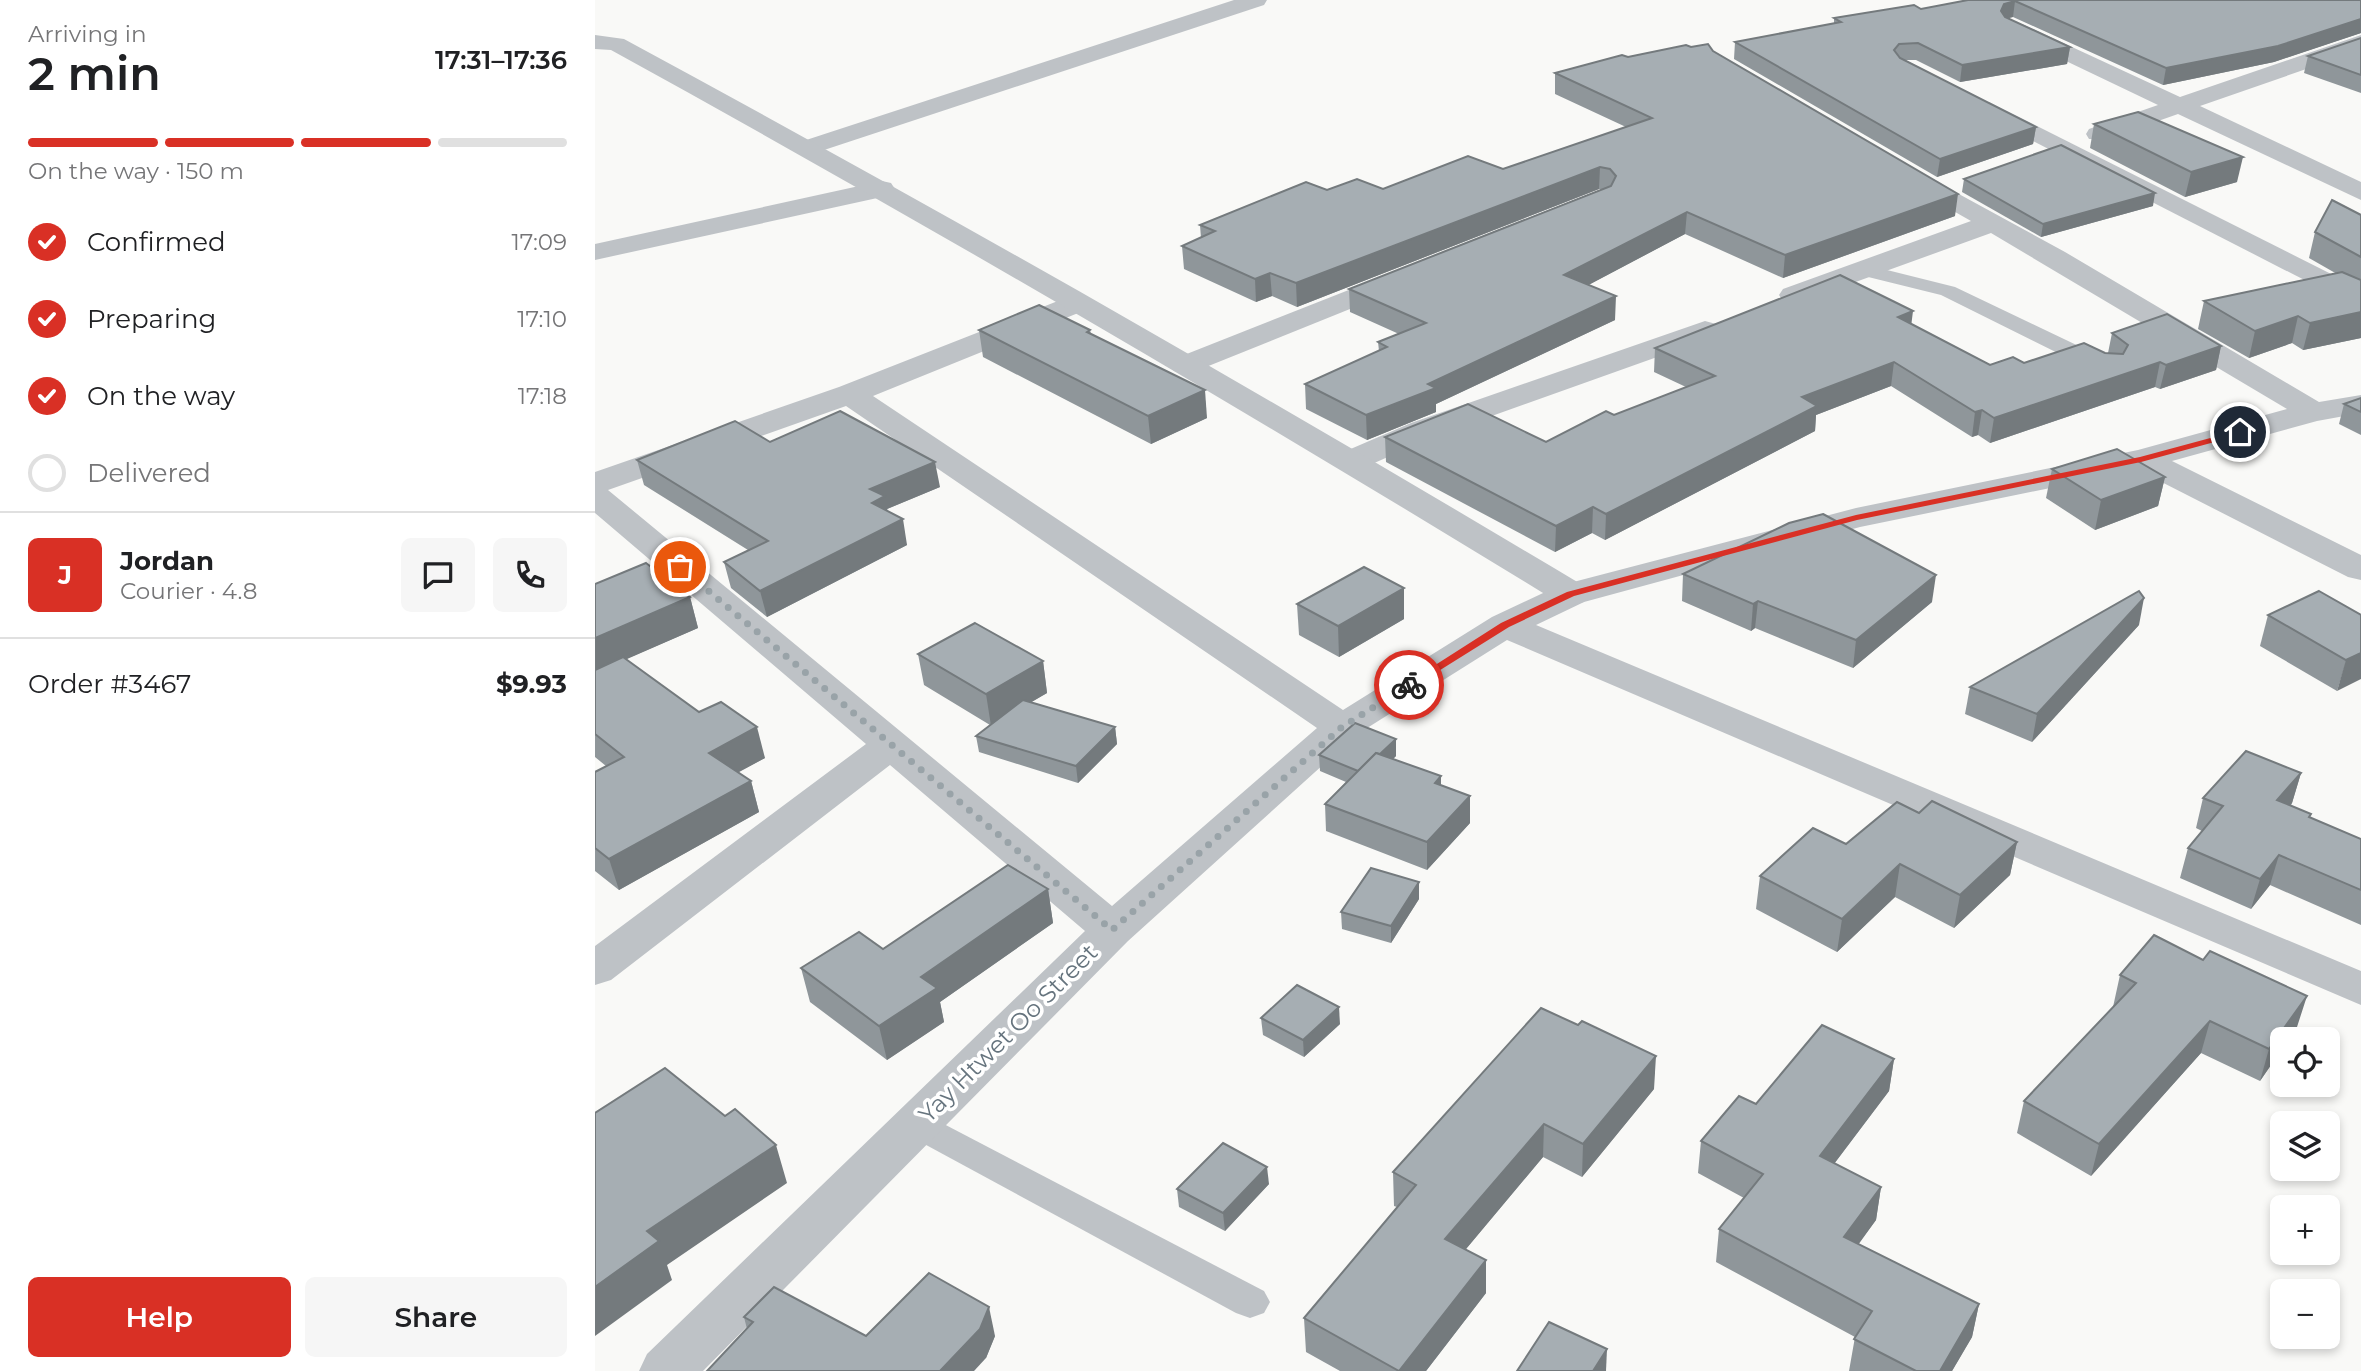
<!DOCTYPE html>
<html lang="en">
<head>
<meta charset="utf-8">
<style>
  body { margin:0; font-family:Montserrat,sans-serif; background:#f6f6f6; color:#202124; height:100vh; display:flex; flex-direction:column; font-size:26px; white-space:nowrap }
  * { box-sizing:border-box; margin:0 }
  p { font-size:23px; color:#757577 }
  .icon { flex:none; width:38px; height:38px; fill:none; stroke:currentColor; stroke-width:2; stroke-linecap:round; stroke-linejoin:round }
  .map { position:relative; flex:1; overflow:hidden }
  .details { display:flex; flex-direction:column; background:#fff; width:595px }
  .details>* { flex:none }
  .fabs { position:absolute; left:1675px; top:1027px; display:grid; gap:14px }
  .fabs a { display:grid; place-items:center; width:70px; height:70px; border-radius:10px; background:#fff; box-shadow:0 4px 10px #0003; font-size:35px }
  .pin { position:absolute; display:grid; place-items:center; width:60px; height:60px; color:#fff; margin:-30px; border:4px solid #fff; border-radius:50%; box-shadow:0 2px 7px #0007 }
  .courier { position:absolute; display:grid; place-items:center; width:70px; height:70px; margin:-35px; border:5px solid #d93025; border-radius:50%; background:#fff; color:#222; box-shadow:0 2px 9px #0007 }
  .head em { font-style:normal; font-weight:600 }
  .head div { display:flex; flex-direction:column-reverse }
  .head { display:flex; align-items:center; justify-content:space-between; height:119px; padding:0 28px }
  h1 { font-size:46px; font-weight:600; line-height:52px }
  .bar { display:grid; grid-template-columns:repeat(4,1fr); gap:10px 7px; align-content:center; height:84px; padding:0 28px }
  .bar i { height:9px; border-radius:5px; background:#e0e0e0 }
  .bar .active { background:#d93025 }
  .bar p { grid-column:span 4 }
  .line { display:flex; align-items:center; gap:18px; padding:0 28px; border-top:2px solid #e0e0e0 }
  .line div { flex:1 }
  .round { display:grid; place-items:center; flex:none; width:74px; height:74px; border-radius:10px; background:#f6f6f6 }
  ol { padding:0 28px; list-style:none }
  li { display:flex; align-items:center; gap:21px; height:77px }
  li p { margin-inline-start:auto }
  li .icon { padding:7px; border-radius:50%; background:#d93025; color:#fff; stroke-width:4 }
  li:last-child { color:#757577 }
  li i { width:38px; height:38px; border:4px solid #e0e0e0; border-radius:50% }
  .action { display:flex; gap:14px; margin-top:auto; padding:14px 28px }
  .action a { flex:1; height:80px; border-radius:10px; background:#d93025; color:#fff; font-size:28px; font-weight:600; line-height:80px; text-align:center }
  .action a+a { background:#f6f6f6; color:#202124 }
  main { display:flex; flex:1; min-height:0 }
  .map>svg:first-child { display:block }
</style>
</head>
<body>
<main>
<section class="details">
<div class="head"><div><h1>2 min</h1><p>Arriving in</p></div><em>17:31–17:36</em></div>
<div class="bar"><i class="active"></i><i class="active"></i><i class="active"></i><i></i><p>On the way · 150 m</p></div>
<ol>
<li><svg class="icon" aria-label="check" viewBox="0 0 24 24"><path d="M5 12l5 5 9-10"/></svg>Confirmed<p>17:09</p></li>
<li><svg class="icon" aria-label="check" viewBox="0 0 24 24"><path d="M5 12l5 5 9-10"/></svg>Preparing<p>17:10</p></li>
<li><svg class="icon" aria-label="check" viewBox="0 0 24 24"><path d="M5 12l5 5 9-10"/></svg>On the way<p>17:18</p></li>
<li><i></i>Delivered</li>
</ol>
<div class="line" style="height:126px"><b class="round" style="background:#d93025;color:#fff">J</b><div><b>Jordan</b><p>Courier · 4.8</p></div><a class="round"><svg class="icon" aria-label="chat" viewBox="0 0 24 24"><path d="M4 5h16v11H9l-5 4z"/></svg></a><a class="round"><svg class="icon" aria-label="phone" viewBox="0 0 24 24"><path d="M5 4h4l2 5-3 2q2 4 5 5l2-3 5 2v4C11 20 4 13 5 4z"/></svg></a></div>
<div class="line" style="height:91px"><div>Order #3467</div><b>$9.93</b></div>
<div class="action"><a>Help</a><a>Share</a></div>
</section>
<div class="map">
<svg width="1766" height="1371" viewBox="0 0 1766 1371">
  <rect width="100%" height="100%" fill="#f9f9f7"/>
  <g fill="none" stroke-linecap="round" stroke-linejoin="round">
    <g fill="#bec2c6" fill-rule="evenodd">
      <path d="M1264,263L1360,287L1515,361L1518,366L1515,371H1499L1346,295L1257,273L1254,269L1257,265Z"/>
      <path d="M322,1110L669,1291L675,1302L669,1313L655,1318L641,1313L309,1133L304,1123L309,1113Z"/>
    </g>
    <g fill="#bec2c6" fill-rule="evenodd">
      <path d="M639,0H672L669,5L220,153H202L198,148L202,143Z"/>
      <path d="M1427,24L1585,97L1766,35V50L1605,106L1766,182V200L1583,114L1512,139H1494L1491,134L1494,129L1563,105L1419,36L1416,31L1419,26Z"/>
      <path d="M1394,102L1766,289V309L1385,114L1382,109L1385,104Z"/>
      <path d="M1318,169L1470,252L1724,402L1766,395V413L1722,421L1577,461L1766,555V580L1753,577L1543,470L1265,527L989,602L941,625L1766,971V1005L912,640L761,735L533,941L108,1371H44L52,1354L490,931L295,765L16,980L0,985V946L271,744L0,513V472L244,387L473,297L483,294L493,297L498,303L493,309L278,396L748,710L897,617L963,586L1261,508L1543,450L1692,409L1396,233L1208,301L1198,304L1188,301L1184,295L1188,289L1376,221L1309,183L1305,177L1309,171ZM251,406L722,728L517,906L13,490Z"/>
      <path d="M287,181L296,183L300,189L296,195L0,260V244Z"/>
      <path d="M802,271L812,274L816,280L812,286L601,371L590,374L579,371L575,365L579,359Z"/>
      <path d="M1110,321L1121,324L1125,330L1121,336L838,437L768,468L756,471L744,468L740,461L744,454L816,423Z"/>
    </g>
    <path fill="#bec2c6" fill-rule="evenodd" d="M0,35L29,39C353,214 673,397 989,586L994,594L989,602L976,605L963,602C651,411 336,226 16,50L0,49Z"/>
  </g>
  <g fill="#8f969a">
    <path d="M1373,0H1766V33L1679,62L1568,85L1418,17L1412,18L1475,47L1472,64L1365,82L1321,60H1310L1441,127L1438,144L1342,177L1139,59L1140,42L1239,24V18L1326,9Z"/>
    <path d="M1766,38V93L1709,73L1713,56Z"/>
    <path d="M1096,47L1118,51L1360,216L1188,278L1090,234L993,285L1020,320L841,404V412L772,440L711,409L710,384L784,351L783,342L804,334L755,312L754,289L1007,189H1004L702,307L677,296L661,302L589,269L587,246L606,238L605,225L732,190L788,189L908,169L1031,127L960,94V73L1033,57Z"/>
    <path d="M1499,124L1642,182L1590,197L1495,148Z"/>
    <path d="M1369,179L1558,206L1446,237L1367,192Z"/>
    <path d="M1766,215V338L1708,350L1697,343L1654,358L1603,329L1609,301L1742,274L1714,258L1720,232Z"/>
    <path d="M1316,324L1395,365L1429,363L1513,353L1517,333L1626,346L1621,370L1565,389L1560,387L1395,443L1383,435L1377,437L1296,386L1221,415L1220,431L1010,540L997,533L960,552L791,462L790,437L951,442L1091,387L1059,372L1060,348Z"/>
    <path d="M384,330H495L496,334L612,418L556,444L388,357Z"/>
    <path d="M1766,398V435L1744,424L1749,404Z"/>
    <path d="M175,442L345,487L292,509L312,545L172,617L136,588L129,562L153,550L49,485L42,460Z"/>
    <path d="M1457,469L1570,477L1563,506L1500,530L1451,498Z"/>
    <path d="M1088,574L1337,602L1258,668L1160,628L1156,631L1087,601Z"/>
    <path d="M0,584L95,597L103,628L31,659L104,712L170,758L143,772L156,781L164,812L24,890L0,871V772L11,766L0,757Z"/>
    <path d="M809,588V619L744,657L704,635L702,604Z"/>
    <path d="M1673,615H1766L1742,691L1665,646Z"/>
    <path d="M1544,625L1437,742L1370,714L1375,687Z"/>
    <path d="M323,654L448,661L452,693L436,702L520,727L522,744L483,783L384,752L381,736L395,725L329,685Z"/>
    <path d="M724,755L801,756L798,759L846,785L875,823L832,870L731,831L730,804L751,782L725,771Z"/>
    <path d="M1706,773L1697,803L1696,805L1715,818L1766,839V925L1675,885L1656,909L1585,878L1593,848L1607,831L1601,828L1608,798Z"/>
    <path d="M1324,813L1422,842L1415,875L1359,928L1300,897L1242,952L1161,909L1165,876L1251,844Z"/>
    <path d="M453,889L458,923L345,1002L349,1022L292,1060L215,1002L206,968L288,949Z"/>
    <path d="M824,899L796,943L747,929L746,912Z"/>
    <path d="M1525,975L1702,1027L1694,1040H1687V1049L1665,1081L1606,1053L1496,1176L1422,1133L1429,1101L1518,1007Z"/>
    <path d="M666,1018L745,1024L709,1057L668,1035Z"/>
    <path d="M1299,1059L1294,1091L1239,1164L1286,1187L1281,1220L1263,1244L1384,1304L1377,1337L1357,1371H1254L1260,1337L1121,1262L1124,1229L1149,1198L1103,1173L1106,1141L1161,1104Z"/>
    <path d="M1059,1089L987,1177L948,1157L870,1250L891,1293L831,1371H745L711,1352L709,1318L802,1207L799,1206L798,1172Z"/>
    <path d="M674,1184L630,1231L584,1207L582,1189Z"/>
    <path d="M149,1317L271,1336H400L391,1358L152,1329Z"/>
  </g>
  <g fill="#747a7d">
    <path d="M1420,1L1418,17L1407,20L1406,11L1409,4Z"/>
    <path d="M1766,19V33L1679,62L1568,85L1571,68Z"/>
    <path d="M1475,47L1472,64L1365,82L1367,65Z"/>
    <path d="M1441,127L1438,144L1342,177L1345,159Z"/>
    <path d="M1648,157L1642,182L1590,197L1596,172Z"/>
    <path d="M1005,167L1004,189L702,307L701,283Z"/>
    <path d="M1560,193L1558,206L1446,237L1448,224Z"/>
    <path d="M1363,194L1360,216L1188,278L1190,255Z"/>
    <path d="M1092,212L1090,234L969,298V275Z"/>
    <path d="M675,273L677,296L661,302L660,279Z"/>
    <path d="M1021,296L1020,320L841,404V412L772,440L771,415L833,384Z"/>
    <path d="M1318,311L1315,335L1303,317Z"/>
    <path d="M1766,312V338L1708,350L1715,323Z"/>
    <path d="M1703,316L1697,343L1654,358L1660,331Z"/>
    <path d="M1626,346L1621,370L1565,389L1571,365Z"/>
    <path d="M1299,362L1296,386L1221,415L1220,431L1010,540L1011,514L1207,397Z"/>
    <path d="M1565,362L1560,387L1395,443L1399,418Z"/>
    <path d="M610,390L612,418L556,444L553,416Z"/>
    <path d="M1387,410L1383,435L1377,437L1380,412Z"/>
    <path d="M340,462L345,487L292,509L294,522L282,528L275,489Z"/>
    <path d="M1570,477L1563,506L1500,530L1506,500Z"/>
    <path d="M998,507L997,533L960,552L961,526Z"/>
    <path d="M308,519L312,545L172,617L165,591Z"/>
    <path d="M1341,575L1337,602L1258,668L1261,640Z"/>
    <path d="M809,588V619L744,657L743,626Z"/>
    <path d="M95,597L103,628L0,673V638Z"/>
    <path d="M1549,598L1544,625L1437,742L1442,714Z"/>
    <path d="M1163,601L1160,628L1156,631L1158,604Z"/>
    <path d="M1766,653V679L1742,691L1751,660Z"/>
    <path d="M448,661L452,693L396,726L391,694Z"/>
    <path d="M162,727L170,758L122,784L114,753Z"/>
    <path d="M520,727L522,744L483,783L481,766Z"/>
    <path d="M801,739V756L766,789L765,772Z"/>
    <path d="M1706,773L1697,803L1674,830L1682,800Z"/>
    <path d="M846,776V804L840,783Z"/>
    <path d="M156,781L164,812L24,890L14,859Z"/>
    <path d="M875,796V823L832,870V842Z"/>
    <path d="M1422,842L1415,875L1359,928L1365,895Z"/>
    <path d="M1684,855L1675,885L1656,909L1665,879Z"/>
    <path d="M1305,864L1300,897L1242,952L1247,919Z"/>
    <path d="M824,882V899L796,943V926Z"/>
    <path d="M453,889L458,923L345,1002L349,1022L292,1060L284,1026L326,977Z"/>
    <path d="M1712,996L1702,1027L1694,1040H1687V1049L1665,1081L1674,1049Z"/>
    <path d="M744,1007L745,1024L709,1057L708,1040Z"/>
    <path d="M1615,1021L1606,1053L1496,1176L1504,1144Z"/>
    <path d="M1061,1056L1059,1089L987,1177L988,1144Z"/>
    <path d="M1299,1059L1294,1091L1220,1189L1225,1156Z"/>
    <path d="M949,1124L948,1157L851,1273L850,1239Z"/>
    <path d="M181,1145L192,1183L72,1265L77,1280L0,1336V1287L52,1231Z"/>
    <path d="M672,1167L674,1184L630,1231L628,1213Z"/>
    <path d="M1286,1187L1281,1220L1245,1270L1249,1237Z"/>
    <path d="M891,1260V1293L831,1371H804Z"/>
    <path d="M1384,1304L1377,1337L1357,1371H1345Z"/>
    <path d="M394,1307L400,1336L391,1358L379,1371H345Z"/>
    <path d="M1012,1349L1011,1371H998Z"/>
  </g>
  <g fill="#a6aeb3" stroke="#747a7d" stroke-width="2">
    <path d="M1373,0H1766V19L1683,46L1571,68L1420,1L1409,4L1406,11L1410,17L1475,47L1367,65L1323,43L1304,44L1299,50L1305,58L1441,127L1345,159L1140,42L1246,22L1239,18L1319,5L1326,9Z"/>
    <path d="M1766,38V75L1713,56Z"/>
    <path d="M1113,44L1118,51L1363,194L1190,255L1092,212L969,275L1021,296L833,384L841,388L771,415L710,384L792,347L783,342L831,323L754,289L1016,186L1021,176L1015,169L1005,167L701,283L675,273L660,279L587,246L620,231L605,225L711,182L732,190L762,179L788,189L873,156L908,169L1057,118L960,73L1027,55L1033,57L1091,45L1096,47Z"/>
    <path d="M1543,112L1648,157L1596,172L1499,124Z"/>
    <path d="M1466,145L1560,193L1448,224L1369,179Z"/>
    <path d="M1737,200L1766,215V257L1720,232Z"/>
    <path d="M1747,272L1766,280V312L1715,323L1703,316L1660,331L1609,301Z"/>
    <path d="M1245,275L1318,311L1303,317L1395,365L1418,357L1429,363L1489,343L1510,353L1528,354L1533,345L1517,333L1572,314L1626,346L1571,365L1565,362L1399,418L1387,410L1380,412L1299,362L1207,397L1222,406L1011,514L998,507L961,526L790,437L873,404L951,442L1011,411L1019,415L1120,376L1060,348Z"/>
    <path d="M444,305L495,330L492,332L610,390L553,416L384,330Z"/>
    <path d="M1766,398V412L1749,404Z"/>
    <path d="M245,411L340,462L275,489L290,496L277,503L308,519L165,591L129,562L173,541L42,460L140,421L175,442Z"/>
    <path d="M1522,449L1570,477L1506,500L1457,469Z"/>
    <path d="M1228,514L1341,575L1261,640L1163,601L1158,604L1088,574L1194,523Z"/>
    <path d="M51,563L95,597L0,638V584Z"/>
    <path d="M769,567L809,588L743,626L702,604Z"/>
    <path d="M1544,591L1549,598L1442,714L1375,687Z"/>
    <path d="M1724,591L1766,615V653L1751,660L1673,615Z"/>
    <path d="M380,623L448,661L391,694L323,654Z"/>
    <path d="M28,657L104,712L126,702L162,727L114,753L156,781L14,859L0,848V772L29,757L0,734V670Z"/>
    <path d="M428,700L520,727L481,766L381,736Z"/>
    <path d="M760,723L801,739L785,754L781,753L763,771L724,755Z"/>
    <path d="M1651,751L1706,773L1682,800L1716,814L1714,817L1766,839V890L1684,855L1665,879L1593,848L1628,806L1608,798Z"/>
    <path d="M781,753L846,776L840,783L875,796L832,842L730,804Z"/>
    <path d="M1337,801L1422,842L1365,895L1305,864L1247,919L1165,876L1218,828L1251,844L1302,802L1324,813Z"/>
    <path d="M413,865L453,889L326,977L342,988L284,1026L206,968L264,932L288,949Z"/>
    <path d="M776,868L824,882L796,926L746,912Z"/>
    <path d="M1559,935L1608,960L1615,951L1712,996L1674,1049L1615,1021L1504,1144L1429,1101L1541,983L1525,975Z"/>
    <path d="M702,985L744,1007L708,1040L666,1018Z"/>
    <path d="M946,1008L983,1025L987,1021L1061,1056L988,1144L949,1124L850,1239L891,1260L804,1371L709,1318L821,1185L798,1172Z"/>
    <path d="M1227,1025L1299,1059L1225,1156L1286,1187L1249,1237L1384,1304L1345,1371H1321L1259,1339L1277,1311L1124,1229L1168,1174L1106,1141L1144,1096L1161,1104Z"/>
    <path d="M70,1068L130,1116L140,1109L181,1145L52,1231L64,1241L0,1287V1113Z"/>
    <path d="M628,1143L672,1167L628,1213L582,1189Z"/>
    <path d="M334,1273L394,1307L385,1329L345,1371H112L158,1322L149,1317L179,1287L271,1336Z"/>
    <path d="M954,1322L1012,1349L998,1371H922Z"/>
  </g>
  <path fill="#d93025" d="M1645,430L1649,434L1546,462L1262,520L979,596L914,627L818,687L809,685L906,623L972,592L1261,515L1545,457Z"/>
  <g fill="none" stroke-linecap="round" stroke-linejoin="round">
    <path stroke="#99a3a8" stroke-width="7" stroke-dasharray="0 12.6" d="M85,567L517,930L747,727L814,685"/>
  </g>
  <g text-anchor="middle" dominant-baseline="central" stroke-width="7" stroke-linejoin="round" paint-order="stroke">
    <g font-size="24" fill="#66747e" stroke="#fff">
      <text transform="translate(413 1033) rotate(-45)">Yay Htwet Oo Street</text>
    </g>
  </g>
</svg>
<div class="fabs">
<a><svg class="icon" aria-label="locate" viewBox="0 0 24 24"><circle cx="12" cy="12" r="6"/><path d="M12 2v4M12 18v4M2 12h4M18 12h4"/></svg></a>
<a><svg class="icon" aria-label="layers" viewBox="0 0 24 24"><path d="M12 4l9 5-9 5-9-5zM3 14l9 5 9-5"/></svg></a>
<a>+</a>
<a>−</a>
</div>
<div class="pin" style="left:85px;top:567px;background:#ea580c"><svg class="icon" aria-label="bag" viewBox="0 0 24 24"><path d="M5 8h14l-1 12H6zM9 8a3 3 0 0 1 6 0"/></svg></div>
<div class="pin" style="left:1645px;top:432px;background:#1f2937"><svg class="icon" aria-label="home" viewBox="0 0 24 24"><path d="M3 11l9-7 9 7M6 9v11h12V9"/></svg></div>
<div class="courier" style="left:814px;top:685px"><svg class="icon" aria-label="bike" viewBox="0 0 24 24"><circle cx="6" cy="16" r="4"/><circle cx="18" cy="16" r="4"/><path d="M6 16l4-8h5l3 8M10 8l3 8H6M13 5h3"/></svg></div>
</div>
</main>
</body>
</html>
